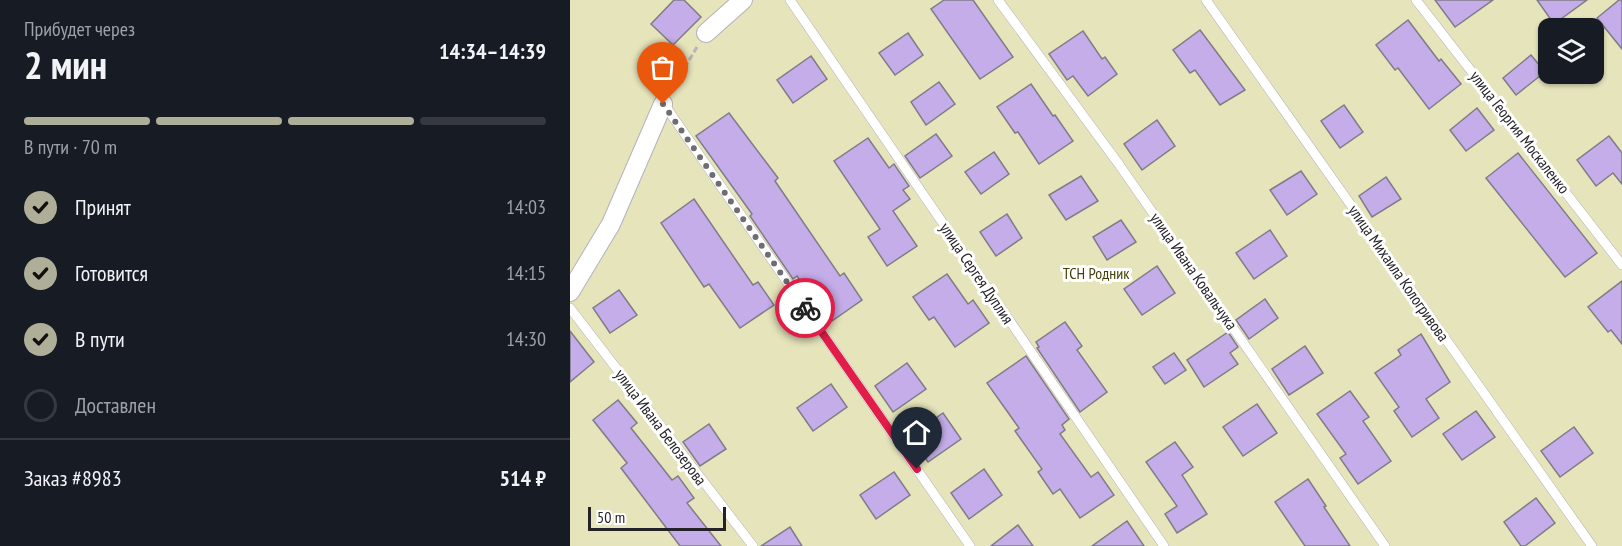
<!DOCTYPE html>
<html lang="ru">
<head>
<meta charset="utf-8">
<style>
  body { margin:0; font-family:"PT Sans Narrow",sans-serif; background:#20242c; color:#f1f3f6; height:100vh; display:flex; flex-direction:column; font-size:22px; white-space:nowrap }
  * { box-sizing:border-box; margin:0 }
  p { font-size:20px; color:#9ea1a6 }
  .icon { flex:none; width:33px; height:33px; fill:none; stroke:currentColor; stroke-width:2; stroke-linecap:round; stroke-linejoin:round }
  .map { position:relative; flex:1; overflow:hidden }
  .sheet { display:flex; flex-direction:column; background:#171b24; width:570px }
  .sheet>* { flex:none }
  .fabs { position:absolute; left:968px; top:18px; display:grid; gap:12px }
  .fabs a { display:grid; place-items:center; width:66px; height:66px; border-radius:12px; background:#171b24; box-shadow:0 2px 4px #0004; font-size:30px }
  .scale { position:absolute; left:18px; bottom:15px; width:138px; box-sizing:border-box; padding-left:6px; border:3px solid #242227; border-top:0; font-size:16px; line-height:21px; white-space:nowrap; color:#242227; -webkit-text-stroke:4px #fff; paint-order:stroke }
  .pin { position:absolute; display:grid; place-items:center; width:51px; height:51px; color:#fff; margin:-62px -26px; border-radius:50% 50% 50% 0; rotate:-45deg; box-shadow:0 0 6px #0007 }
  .pin .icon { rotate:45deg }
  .courier { position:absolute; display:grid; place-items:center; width:60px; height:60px; margin:-30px; border:4px solid #e11d48; border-radius:50%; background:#fff; color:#222; box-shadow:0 2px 8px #0007 }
  .head em { font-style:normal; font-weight:600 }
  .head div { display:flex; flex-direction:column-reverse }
  .head { display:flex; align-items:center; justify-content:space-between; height:102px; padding:0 24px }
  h1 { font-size:39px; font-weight:600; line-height:45px }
  .bar { display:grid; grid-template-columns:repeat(4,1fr); gap:9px 6px; align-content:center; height:72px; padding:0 24px }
  .bar i { height:8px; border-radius:4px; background:#363941 }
  .bar .current { background:#afaf99 }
  .bar p { grid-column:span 4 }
  .line { display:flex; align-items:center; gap:15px; padding:0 24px; border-top:2px solid #363941 }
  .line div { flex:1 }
  ol { padding:0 24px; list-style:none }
  li { display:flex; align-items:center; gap:18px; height:66px }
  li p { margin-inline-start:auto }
  li .icon { padding:6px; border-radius:50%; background:#afaf99; color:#111; stroke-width:4 }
  li:last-child { color:#9ea1a6 }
  li i { width:33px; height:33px; border:3px solid #363941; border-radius:50% }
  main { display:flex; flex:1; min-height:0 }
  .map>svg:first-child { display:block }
</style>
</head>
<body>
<main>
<section class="sheet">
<div class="head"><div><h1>2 мин</h1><p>Прибудет через</p></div><em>14:34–14:39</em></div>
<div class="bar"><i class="current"></i><i class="current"></i><i class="current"></i><i></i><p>В пути · 70 m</p></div>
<ol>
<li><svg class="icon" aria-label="check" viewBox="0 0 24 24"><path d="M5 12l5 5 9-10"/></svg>Принят<p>14:03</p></li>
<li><svg class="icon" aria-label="check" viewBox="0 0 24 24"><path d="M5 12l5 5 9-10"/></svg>Готовится<p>14:15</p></li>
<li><svg class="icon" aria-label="check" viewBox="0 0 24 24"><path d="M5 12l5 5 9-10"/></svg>В пути<p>14:30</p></li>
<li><i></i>Доставлен</li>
</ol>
<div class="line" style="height:78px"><div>Заказ #8983</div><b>514 ₽</b></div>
</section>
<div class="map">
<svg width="1052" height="546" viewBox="0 0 1052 546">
  <rect width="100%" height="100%" fill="#fbf9ff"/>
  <path fill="#e6e4bb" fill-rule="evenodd" d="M0,0H1052V546H0ZM978,28H1023V74H978Z"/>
  <g fill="#c4ade9" stroke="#807c87" stroke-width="1.5">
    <path d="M104,0H114L131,17L103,45L81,24Z"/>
    <path d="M374,0H403L443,57L410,79L361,9Z"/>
    <path d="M865,0H923L885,27Z"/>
    <path d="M967,0H1017L984,24Z"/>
    <path d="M1049,0H1052V49L1027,18Z"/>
    <path d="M838,20L869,61L871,59L891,84L859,109L828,68L825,70L806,45Z"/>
    <path d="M630,30L675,90L650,105L625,70L620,73L603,50Z"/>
    <path d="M513,31L532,59L535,57L547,74L518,96L503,76L497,80L479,54Z"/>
    <path d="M338,33L353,55L325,75L309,53Z"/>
    <path d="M961,55L975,72L946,95L933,78Z"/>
    <path d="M241,56L257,79L223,103L207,80Z"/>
    <path d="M369,82L385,104L356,125L341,102Z"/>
    <path d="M461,84L483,116L485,115L503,141L469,164L448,132L445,133L427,107Z"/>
    <path d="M774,105L793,132L770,148L751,121Z"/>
    <path d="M907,108L924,130L896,151L880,130Z"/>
    <path d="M159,113L208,178L205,181L270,276L274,273L292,300L259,323L227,276L223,279L180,216L182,214L126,136Z"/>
    <path d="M587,120L605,146L572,170L554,144Z"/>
    <path d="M366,134L382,156L350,178L335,156Z"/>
    <path d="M1039,136L1052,153V184L1043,173L1026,186L1007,160Z"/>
    <path d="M298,138L319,168L324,164L339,186L333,190L340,199L323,211L347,246L317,266L298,237L310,229L264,161Z"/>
    <path d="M424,152L439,174L411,194L395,172Z"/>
    <path d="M948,153L1027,253L995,277L916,178Z"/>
    <path d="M731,171L747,194L717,215L700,190Z"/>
    <path d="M511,176L528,201L496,220L479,195Z"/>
    <path d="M816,177L831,199L802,217L789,196Z"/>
    <path d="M124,199L183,285L188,282L204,305L170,328L139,284L134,287L91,223Z"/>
    <path d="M437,214L452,238L426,256L410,232Z"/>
    <path d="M551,220L566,242L537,260L523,237Z"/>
    <path d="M700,230L717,256L684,279L666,253Z"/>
    <path d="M587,266L605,293L572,315L554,289Z"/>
    <path d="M377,274L398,304L403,300L419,323L385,347L364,317L359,320L343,297Z"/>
    <path d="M1052,281V344L1041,330L1038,332L1018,307Z"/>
    <path d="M49,290L67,315L40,333L23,308Z"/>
    <path d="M695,299L708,318L679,339L666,320Z"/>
    <path d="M495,322L512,346L507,350L537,392L510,412L467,348L469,347L466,342Z"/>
    <path d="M0,331L24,362L0,382Z"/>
    <path d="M658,332L668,347L660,353L668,364L634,387L617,360Z"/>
    <path d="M851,334L880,382L856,399L869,418L842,437L824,411L829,407L805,373L831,355L828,350Z"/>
    <path d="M735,346L753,373L719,395L702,369Z"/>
    <path d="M604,353L616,370L595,384L583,367Z"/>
    <path d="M456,356L499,419L492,425L495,430L490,434L521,477L528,472L544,495L510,518L490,489L483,494L468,472L472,469L445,431L449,428L417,383Z"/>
    <path d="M337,363L356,389L323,412L305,386Z"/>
    <path d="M261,384L277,407L243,431L227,408Z"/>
    <path d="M780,391L799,417L793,421L821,461L788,484L770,458L776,454L747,414Z"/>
    <path d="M48,400L67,423L61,428L102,480L108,476L124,498L117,503L151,546H110L51,468L57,463L23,420Z"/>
    <path d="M687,404L707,433L673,456L653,427Z"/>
    <path d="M906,411L925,437L892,460L873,434Z"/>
    <path d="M373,413L391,439L358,462L340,436Z"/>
    <path d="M139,424L156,449L130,466L113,442Z"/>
    <path d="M1004,427L1023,453L990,477L971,451Z"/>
    <path d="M605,442L623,467L612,475L637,514L607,533L595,514L607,506L576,462Z"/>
    <path d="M414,469L432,495L399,519L381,493Z"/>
    <path d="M324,472L340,495L306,519L290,495Z"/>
    <path d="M738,479L756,506L754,507L780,546H735L705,502Z"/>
    <path d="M966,498L985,523L955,546H951L934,522Z"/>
    <path d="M557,521L574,546H522Z"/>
    <path d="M448,525L463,546H421Z"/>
    <path d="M220,527L232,546H191Z"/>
  </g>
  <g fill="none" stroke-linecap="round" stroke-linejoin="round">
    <defs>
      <g id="lane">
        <path d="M220,0L594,546"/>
        <path d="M428,0L548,163L815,546"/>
        <path d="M636,0L1022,546"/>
        <path d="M846,0L1052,265"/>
        <path d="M94,104L400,546"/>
        <path d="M0,308L183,546"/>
      </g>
      <g id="street">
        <path d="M136,33L173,0"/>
        <path d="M0,292L41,224L93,104"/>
      </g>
    </defs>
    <use href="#lane" stroke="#b5b1bd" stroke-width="10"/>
    <use href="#street" stroke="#b5b1bd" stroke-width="20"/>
    <path stroke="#b6b4ba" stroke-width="3" stroke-dasharray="6 3" stroke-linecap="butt" d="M101,91L127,47"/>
    <use href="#lane" stroke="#fff" stroke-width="9"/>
    <use href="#street" stroke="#fff" stroke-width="18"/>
  </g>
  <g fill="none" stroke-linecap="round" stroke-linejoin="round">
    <path stroke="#6f6d73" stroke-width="6" stroke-dasharray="0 10.8" d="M93,104L235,308"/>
    <path stroke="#e11d48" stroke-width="8" d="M235,308L347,469"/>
  </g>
  <g text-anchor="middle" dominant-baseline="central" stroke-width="6" stroke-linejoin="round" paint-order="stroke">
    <g font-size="16" fill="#242227" stroke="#fff">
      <text transform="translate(950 132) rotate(52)">улица Георгия Москаленко</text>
      <text transform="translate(624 271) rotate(55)">улица Ивана Ковальчука</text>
      <text transform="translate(407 273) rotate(56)">улица Сергея Дуплия</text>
      <text transform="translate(829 273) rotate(55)">улица Михаила Кологривова</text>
      <text transform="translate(91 427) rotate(53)">улица Ивана Белозерова</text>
    </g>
    <g font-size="16" fill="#433f08" stroke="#fff">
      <text x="526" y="273">ТСН Родник</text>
    </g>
  </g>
</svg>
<div class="fabs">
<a><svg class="icon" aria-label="layers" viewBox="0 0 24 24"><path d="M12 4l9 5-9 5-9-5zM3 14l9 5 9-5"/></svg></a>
</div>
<div class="scale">50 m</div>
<div class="pin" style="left:93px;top:104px;background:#ea580c"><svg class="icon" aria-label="bag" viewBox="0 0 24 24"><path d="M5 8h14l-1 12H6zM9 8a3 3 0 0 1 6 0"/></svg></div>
<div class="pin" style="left:347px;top:469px;background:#1f2937"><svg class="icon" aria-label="home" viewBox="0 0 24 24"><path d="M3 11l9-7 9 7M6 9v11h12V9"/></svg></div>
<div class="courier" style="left:235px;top:308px"><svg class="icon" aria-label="bike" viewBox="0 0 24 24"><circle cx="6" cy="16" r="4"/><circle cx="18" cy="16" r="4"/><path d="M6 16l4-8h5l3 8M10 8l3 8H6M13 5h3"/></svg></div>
</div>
</main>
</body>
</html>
